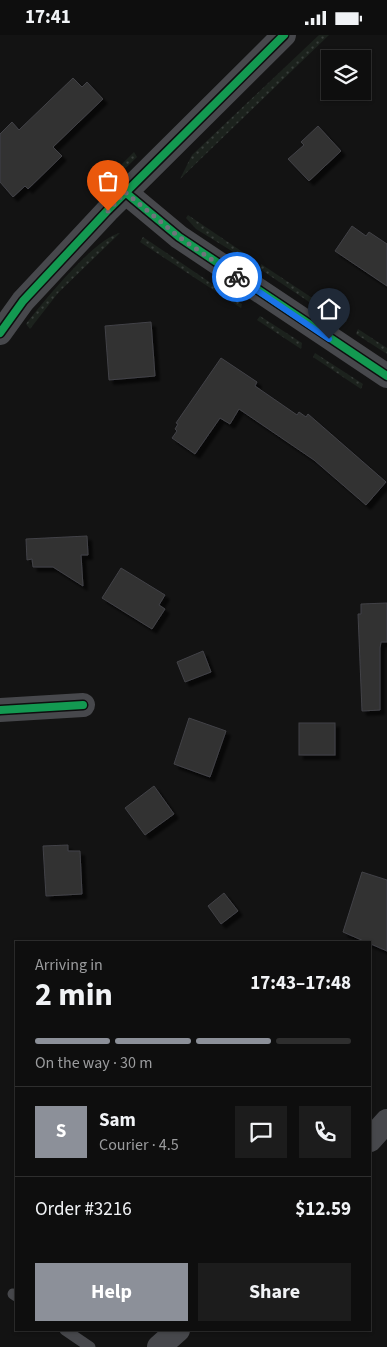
<!DOCTYPE html>
<html lang="en">
<head>
<meta charset="utf-8">
<style>
  body { margin:0; font-family:"Source Sans 3",sans-serif; background:#1c1c1c; color:#f1f3f6; height:100vh; display:flex; flex-direction:column; font-size:19px; white-space:nowrap }
  * { box-sizing:border-box; margin:0 }
  p { font-size:16px; color:#9b9c9e }
  .icon { flex:none; width:28px; height:28px; fill:none; stroke:currentColor; stroke-width:2; stroke-linecap:round; stroke-linejoin:round }
  .map { position:relative; flex:1; overflow:hidden }
  .sheet { position:absolute; left:15px; top:906px; width:356px; height:390px; display:flex; flex-direction:column; background:#0e0e0e; border-radius:0px; box-shadow:0 1px 4px #0004,0 0 0 1px #2e2e2e }
  .sheet>* { flex:none }
  .controls { position:absolute; left:321px; top:15px; display:grid; gap:10px }
  .controls a { display:grid; place-items:center; width:50px; height:50px; border-radius:0px; background:#0e0e0e; box-shadow:0 1px 4px #0004,0 0 0 1px #2e2e2e; font-size:25px }
  .pin { position:absolute; display:grid; place-items:center; width:42px; height:42px; color:#fff; margin:-51px -21px; border-radius:50% 50% 50% 0; rotate:-45deg; box-shadow:0 0 5px #0007 }
  .pin .icon { rotate:45deg }
  .courier { position:absolute; display:grid; place-items:center; width:50px; height:50px; margin:-25px; border:4px solid #1a73e8; border-radius:50%; background:#fff; color:#222; box-shadow:0 1px 6px #0007 }
  .headline em { font-style:normal; font-weight:700 }
  .headline div { display:flex; flex-direction:column-reverse }
  .headline { display:flex; align-items:center; justify-content:space-between; height:85px; padding:0 20px }
  h1 { font-size:32px; font-weight:700; line-height:38px }
  .bar { display:grid; grid-template-columns:repeat(4,1fr); gap:8px 5px; align-content:center; height:60px; padding:0 20px }
  .bar i { height:6px; border-radius:4px; background:#2e2e2e }
  .bar .on { background:#8c9099 }
  .bar p { grid-column:span 4 }
  .line { display:flex; align-items:center; gap:12px; padding:0 20px; border-top:1px solid #2e2e2e }
  .line div { flex:1 }
  .round { display:grid; place-items:center; flex:none; width:52px; height:52px; border-radius:0px; background:#1c1c1c }
  .primary-button { display:flex; gap:10px; margin-top:auto; padding:10px 20px }
  .primary-button a { flex:1; height:58px; border-radius:0px; background:#8c9099; color:#fff; font-size:20px; font-weight:700; line-height:58px; text-align:center }
  .primary-button a+a { background:#1c1c1c; color:#f1f3f6 }
  .status { display:flex; justify-content:space-between; align-items:center; height:35px; padding:0 25px; background:#0e0e0e; direction:ltr }
  .status svg { height:14px; fill:currentColor }
  .map>svg:first-child { display:block }
</style>
</head>
<body>
<div class="status"><b>17:41</b><svg viewBox="0 0 49 12"><path d="M0 12V9h3v3zM5 12V6h3v6zM10 12V3h3v9zM15 12V0h3v12zM26 1h20v11H26zM47 4h2v5h-2z"/></svg></div>
<div class="map">
<svg width="387" height="1312" viewBox="0 0 387 1312">
  <defs>
    <pattern id="grass-dots" width="8" height="8" patternUnits="userSpaceOnUse" patternTransform="scale(1.25)"><rect width="8" height="8" fill="#1c221d"/><path d="M2 2h.1M6 6h.1" fill="none" stroke="#3a3f3c" stroke-width="1.8" stroke-linecap="round"/></pattern>
    <filter id="shadow"><feDropShadow dx="4.5" dy="4.5" stdDeviation="1" flood-color="#0009"/></filter>
  </defs>
  <rect width="100%" height="100%" fill="#131313"/>
  <g fill="url(#grass-dots)">
    <path d="M319,0H329L180,144L192,120Z"/>
    <path d="M134,117L137,122L99,159L95,156Z"/>
    <path d="M188,180L250,222L248,226L196,194L186,183Z"/>
    <path d="M120,198L58,258L30,294L26,289C43,267 96,202 120,198Z"/>
    <path d="M143,202L242,269L241,273L140,207Z"/>
    <path d="M261,229L347,286L342,289L260,234Z"/>
    <path d="M260,281L302,308L301,314L257,285Z"/>
    <path d="M358,294L387,313V319L356,299Z"/>
    <path d="M315,318L363,349L361,354L313,322Z"/>
  </g>
  <g fill="#313132" stroke="#424247" filter="url(#shadow)">
    <path d="M73,43L82,52L87,47L103,64L53,112L62,121L28,154L25,151L13,162L0,147V99L12,87L19,95Z"/>
    <path d="M318,91L341,116L309,146L288,124L304,110L301,107Z"/>
    <path d="M352,191L366,201L369,197L387,209V251L335,216Z"/>
    <path d="M151,287L155,341L109,345L105,291Z"/>
    <path d="M221,323L257,347L255,351L297,380L299,377L306,382L308,379L386,447L366,470L314,425L239,374L230,389L220,383L195,419L172,403L177,396L175,394L178,389L176,388Z"/>
    <path d="M87,501L88,520H81L83,551L53,532H33L32,524L27,525L26,504Z"/>
    <path d="M121,533L165,560L159,570L165,574L152,594L102,563Z"/>
    <path d="M387,568V607H381L380,613V675L362,676L358,579H361V569Z"/>
    <path d="M203,616L211,637L185,647L177,627Z"/>
    <path d="M189,683L226,696L210,742L174,729Z"/>
    <rect x="299" y="688" width="36" height="32"/>
    <path d="M154,751L174,779L145,800L125,773Z"/>
    <path d="M68,810V816H80L82,859L46,861L43,811Z"/>
    <path d="M362,837L387,845V916L343,897Z"/>
    <path d="M224,858L238,876L221,889L208,871Z"/>
  </g>
  <g fill="none" stroke-linecap="round" stroke-linejoin="round">
    <g stroke="#47484c" stroke-width="11">
      <path d="M13,1259L16,1261"/>
      <path d="M65,1295L90,1312"/>
    </g>
    <g stroke="#47484c" stroke-width="24">
      <path d="M125,157L179,202L387,341"/>
      <path d="M0,298L23,266L107,176L284,0"/>
      <path d="M0,675L83,670"/>
      <path d="M370,1105L387,1086"/>
      <path d="M159,1312L178,1295"/>
    </g>
    <defs>
      <g id="cycleway">
        <path d="M125,157L179,202L387,341"/>
        <path d="M0,298L23,266L107,176L284,0"/>
        <path d="M0,675L83,670"/>
      </g>
    </defs>
    <use href="#cycleway" stroke="#0e0e0f" stroke-width="11"/>
    <use href="#cycleway" stroke="#139951" stroke-width="8"/>
  </g>
  <g fill="none" stroke-linecap="round" stroke-linejoin="round">
    <path stroke="#71737c" stroke-width="5" stroke-dasharray="0 9" d="M108,176L125,157L179,202L237,242"/>
    <path stroke="#1a73e8" stroke-width="6" d="M237,242L329,304"/>
  </g>
</svg>
<div class="controls">
<a><svg class="icon" aria-label="layers" viewBox="0 0 24 24"><path d="M12 4l9 5-9 5-9-5zM3 14l9 5 9-5"/></svg></a>
</div>
<div class="pin" style="left:108px;top:176px;background:#ea580c"><svg class="icon" aria-label="bag" viewBox="0 0 24 24"><path d="M5 8h14l-1 12H6zM9 8a3 3 0 0 1 6 0"/></svg></div>
<div class="pin" style="left:329px;top:304px;background:#1f2937"><svg class="icon" aria-label="home" viewBox="0 0 24 24"><path d="M3 11l9-7 9 7M6 9v11h12V9"/></svg></div>
<div class="courier" style="left:237px;top:242px"><svg class="icon" aria-label="bike" viewBox="0 0 24 24"><circle cx="6" cy="16" r="4"/><circle cx="18" cy="16" r="4"/><path d="M6 16l4-8h5l3 8M10 8l3 8H6M13 5h3"/></svg></div>
<section class="sheet">
<div class="headline"><div><h1>2 min</h1><p>Arriving in</p></div><em>17:43–17:48</em></div>
<div class="bar"><i class="on"></i><i class="on"></i><i class="on"></i><i></i><p>On the way · 30 m</p></div>
<div class="line" style="height:90px"><b class="round" style="background:#8c9099;color:#fff">S</b><div><b>Sam</b><p>Courier · 4.5</p></div><a class="round"><svg class="icon" aria-label="chat" viewBox="0 0 24 24"><path d="M4 5h16v11H9l-5 4z"/></svg></a><a class="round"><svg class="icon" aria-label="phone" viewBox="0 0 24 24"><path d="M5 4h4l2 5-3 2q2 4 5 5l2-3 5 2v4C11 20 4 13 5 4z"/></svg></a></div>
<div class="line" style="height:65px"><div>Order #3216</div><b>$12.59</b></div>
<div class="primary-button"><a>Help</a><a>Share</a></div>
</section>
</div>
</body>
</html>
